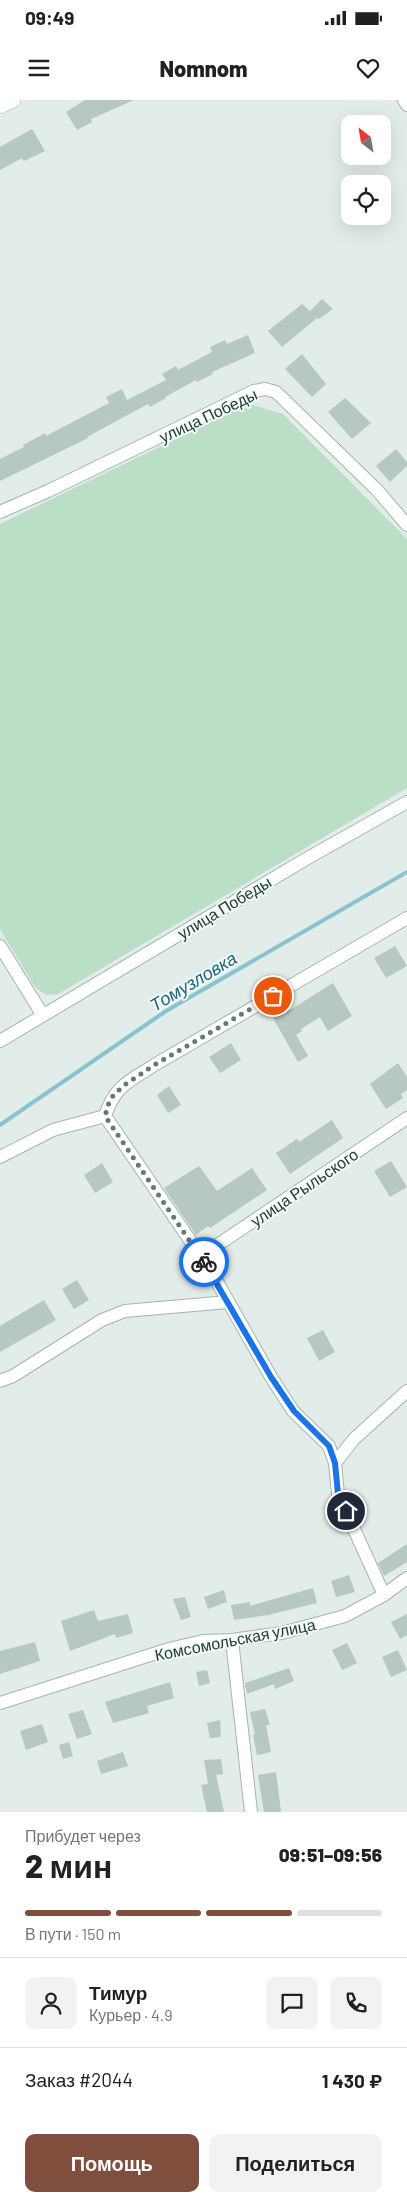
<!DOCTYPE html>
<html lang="ru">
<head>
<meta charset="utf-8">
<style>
  body { margin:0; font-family:Barlow,sans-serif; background:#f2f2f2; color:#202124; height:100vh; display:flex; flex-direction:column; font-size:19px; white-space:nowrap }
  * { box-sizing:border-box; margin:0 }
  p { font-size:16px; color:#757577 }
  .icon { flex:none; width:28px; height:28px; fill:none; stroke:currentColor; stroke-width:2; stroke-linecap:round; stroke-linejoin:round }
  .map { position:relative; height:1712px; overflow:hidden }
  .details { display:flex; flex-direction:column; background:#fff; flex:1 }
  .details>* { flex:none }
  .needle { width:32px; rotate:329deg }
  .tools { position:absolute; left:341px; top:15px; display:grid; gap:10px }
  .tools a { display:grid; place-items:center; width:50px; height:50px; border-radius:10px; background:#fff; box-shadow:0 5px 20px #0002; font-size:25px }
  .pin { position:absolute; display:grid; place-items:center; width:42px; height:42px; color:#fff; margin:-21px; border:2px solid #fff; border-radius:50%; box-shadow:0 1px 5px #0007 }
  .courier { position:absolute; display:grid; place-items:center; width:50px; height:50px; margin:-25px; border:4px solid #1a73e8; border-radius:50%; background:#fff; color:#222; box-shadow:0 1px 6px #0007 }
  .summary em { font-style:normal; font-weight:800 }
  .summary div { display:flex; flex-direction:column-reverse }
  .summary { display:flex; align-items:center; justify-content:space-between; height:85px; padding:0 25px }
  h1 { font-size:32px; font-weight:800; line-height:38px }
  .bar { display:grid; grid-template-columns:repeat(4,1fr); gap:8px 5px; align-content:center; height:60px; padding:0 25px }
  .bar i { height:6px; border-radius:4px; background:#e0e0e0 }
  .bar .on { background:#7f4e3c }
  .bar p { grid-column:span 4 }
  .line { display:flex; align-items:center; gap:12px; padding:0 25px; border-top:1px solid #e0e0e0 }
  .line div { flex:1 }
  .round { display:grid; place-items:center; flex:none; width:52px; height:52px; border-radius:10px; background:#f2f2f2 }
  .primary-button { display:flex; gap:10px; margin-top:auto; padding:10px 25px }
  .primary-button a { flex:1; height:58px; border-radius:10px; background:#7f4e3c; color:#fff; font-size:20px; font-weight:800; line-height:58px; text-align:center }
  .primary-button a+a { background:#f2f2f2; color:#202124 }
  .status { display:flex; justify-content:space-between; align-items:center; height:35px; padding:0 25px; background:#fff; direction:ltr }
  .status svg { height:14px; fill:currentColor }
  header { display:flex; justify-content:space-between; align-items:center; height:65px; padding:0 25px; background:#fff; font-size:22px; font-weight:800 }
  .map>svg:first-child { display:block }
</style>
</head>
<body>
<div class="status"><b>09:49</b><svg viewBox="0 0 49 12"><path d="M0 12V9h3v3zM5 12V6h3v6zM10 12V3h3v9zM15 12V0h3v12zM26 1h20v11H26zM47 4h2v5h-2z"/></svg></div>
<header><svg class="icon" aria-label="menu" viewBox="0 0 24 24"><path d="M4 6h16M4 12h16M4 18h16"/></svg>Nomnom<svg class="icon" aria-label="heart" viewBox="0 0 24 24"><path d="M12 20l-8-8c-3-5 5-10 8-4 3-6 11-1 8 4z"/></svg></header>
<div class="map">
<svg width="407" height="1712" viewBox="0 0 407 1712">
  <rect width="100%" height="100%" fill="#e2ece8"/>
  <path fill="#badec6" d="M253,305L283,314L407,439V688L58,894L46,895L35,887L0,829V424L236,310Z"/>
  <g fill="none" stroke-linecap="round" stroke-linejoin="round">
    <path stroke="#89c3d2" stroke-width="4" d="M0,1025L166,911L407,772"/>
  </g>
  <g fill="#b7c7c1">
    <path d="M85,0H134L91,19L92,22L77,30L66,12Z"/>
    <path d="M32,29L45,51L24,61L22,58L0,70V47Z"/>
    <path d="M322,199L333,209L319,219L317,218L282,247L268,231L302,204L310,211Z"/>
    <path d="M248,235L255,253L212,272L213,274L197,282L196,280L165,297L166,298L150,307L148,304L87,337L88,338L0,381V359L24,347L23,345L45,333L46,336L109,303L106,297L122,289L127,300L166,280L162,274L176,266L178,270L212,252L210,247L225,240L227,244Z"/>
    <path d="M302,254L326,284L312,297L285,269Z"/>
    <path d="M345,298L371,323L352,339L328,312Z"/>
    <path d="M396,349L407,362V366L390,382L376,366Z"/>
    <path d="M395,846L407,866L386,878L374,858Z"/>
    <path d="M333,883L352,916L328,931L320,917L301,929L302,931L296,935L308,956L298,962L273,918L289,909L290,910Z"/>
    <path d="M231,943L241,960L220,973L209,957Z"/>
    <path d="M398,963L407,977V990L401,994L403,998L386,1009L370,984Z"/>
    <path d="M169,986L181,1005L168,1013L157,995Z"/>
    <path d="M332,1020L343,1038L290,1074L276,1053L297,1039L299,1042Z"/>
    <path d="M391,1061L407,1087L390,1097L374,1071Z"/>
    <path d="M102,1063L113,1082L95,1093L84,1075Z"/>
    <path d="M199,1066L217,1091L252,1068L267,1090L210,1128L208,1126L196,1135L164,1088Z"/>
    <path d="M77,1180L89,1200L74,1209L62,1189Z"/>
    <path d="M44,1200L56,1220L0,1252V1226Z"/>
    <path d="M323,1230L335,1252L319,1261L307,1238Z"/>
    <path d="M407,1444V1462L384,1476L378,1463Z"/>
    <path d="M349,1475L355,1492L336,1497L331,1481Z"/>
    <path d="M313,1488L317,1503L268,1515L234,1520L231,1505L250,1502V1506Z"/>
    <path d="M224,1490L227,1502L208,1509L204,1497Z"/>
    <path d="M185,1497L191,1517L181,1520L173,1499Z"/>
    <path d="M94,1510L98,1521L128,1514L133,1533L116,1538L115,1534L70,1551L61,1521Z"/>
    <path d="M407,1514V1535L400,1539L391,1522Z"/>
    <path d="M35,1542L40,1561L0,1574V1551Z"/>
    <path d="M347,1543L357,1563L342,1570L332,1550Z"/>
    <path d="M398,1550L407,1570L391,1577L382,1557Z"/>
    <path d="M289,1568L294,1581L275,1589L274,1584L247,1594L245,1583Z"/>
    <path d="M207,1570L210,1583L199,1586L196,1572Z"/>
    <path d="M170,1582L174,1598L147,1606L149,1613L113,1623L105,1602Z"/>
    <path d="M265,1609L270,1625H266L271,1652L257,1655L253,1635L255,1634L250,1612Z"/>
    <path d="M83,1610L92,1634L77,1639L68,1614Z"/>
    <path d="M220,1620L221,1637L210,1638L207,1623Z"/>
    <path d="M42,1624L48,1642L26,1650L20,1631Z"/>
    <path d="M69,1642L73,1656L63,1659L59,1645Z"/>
    <path d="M123,1652L128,1666L101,1674L97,1661Z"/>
    <path d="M221,1659L223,1674L216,1675L224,1712H207L201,1685L208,1684L204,1660Z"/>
    <path d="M276,1672L281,1712H264L258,1675Z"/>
  </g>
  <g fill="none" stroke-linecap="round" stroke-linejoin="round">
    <defs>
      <g id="street">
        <path d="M404,0L407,5"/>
        <path d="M0,412L48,391L254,291L265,289L276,292L377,390L407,425"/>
        <path d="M0,846L42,914"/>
        <path d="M0,941L306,759L407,702"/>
        <path d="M105,1016L211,1171L271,1277L293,1311L329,1346L335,1363L338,1394L384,1495"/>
        <path d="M0,1057L53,1030L105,1016C115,985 130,981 156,964L407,818"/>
        <path d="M201,1156L407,1018"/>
        <path d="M0,1281L13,1276L102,1220L125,1211L228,1202"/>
        <path d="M335,1363L354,1339L407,1291"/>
        <path d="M232,1540L251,1712"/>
        <path d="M0,1603L169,1549L203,1541L232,1540L282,1533L345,1516L384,1495L407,1478"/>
      </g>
      <path id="secondary" d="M0,6L13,0"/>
    </defs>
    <use href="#street" stroke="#a5b4af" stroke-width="14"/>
    <use href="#secondary" stroke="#a0b8b1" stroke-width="16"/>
    <use href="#street" stroke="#fff" stroke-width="12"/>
    <use href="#secondary" stroke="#fff" stroke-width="15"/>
  </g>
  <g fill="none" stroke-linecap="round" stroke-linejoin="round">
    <path stroke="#657a75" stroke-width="5" stroke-dasharray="0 9" d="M204,1162L105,1016L110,999L123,986L156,964L273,896"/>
    <path stroke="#1a73e8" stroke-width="6" d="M204,1162L271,1277L294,1311L329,1346L335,1363L338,1394L346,1411"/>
  </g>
  <g text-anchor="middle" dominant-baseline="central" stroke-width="4" stroke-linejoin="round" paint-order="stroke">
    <g font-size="16" fill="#223d37" stroke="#f2f9f6">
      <text transform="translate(208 315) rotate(-25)">улица Победы</text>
      <text transform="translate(224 807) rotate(-31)">улица Победы</text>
      <text transform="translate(304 1087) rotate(-34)">улица Рыльского</text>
      <text transform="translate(235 1539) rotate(-11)">Комсомольская улица</text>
    </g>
    <g font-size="18" font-style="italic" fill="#1b667a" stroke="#f2f9f6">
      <text transform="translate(193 881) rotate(-31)">Томузловка</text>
    </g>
  </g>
</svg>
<div class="tools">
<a><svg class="needle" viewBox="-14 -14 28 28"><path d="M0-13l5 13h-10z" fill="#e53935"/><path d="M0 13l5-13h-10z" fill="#757577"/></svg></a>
<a><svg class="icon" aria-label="locate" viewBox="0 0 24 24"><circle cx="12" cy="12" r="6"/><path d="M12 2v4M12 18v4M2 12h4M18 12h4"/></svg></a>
</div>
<div class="pin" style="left:273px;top:896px;background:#ea580c"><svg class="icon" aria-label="bag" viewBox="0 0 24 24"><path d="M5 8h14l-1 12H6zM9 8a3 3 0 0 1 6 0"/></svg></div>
<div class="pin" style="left:346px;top:1411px;background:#1f2937"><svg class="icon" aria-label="home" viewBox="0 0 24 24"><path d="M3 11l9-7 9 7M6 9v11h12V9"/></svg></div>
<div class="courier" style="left:204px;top:1162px"><svg class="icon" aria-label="bike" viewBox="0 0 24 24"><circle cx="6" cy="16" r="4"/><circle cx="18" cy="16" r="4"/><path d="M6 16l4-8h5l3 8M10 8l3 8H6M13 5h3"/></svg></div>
</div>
<section class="details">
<div class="summary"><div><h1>2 мин</h1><p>Прибудет через</p></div><em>09:51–09:56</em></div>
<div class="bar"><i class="on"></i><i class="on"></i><i class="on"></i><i></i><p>В пути · 150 m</p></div>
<div class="line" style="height:90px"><a class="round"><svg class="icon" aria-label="person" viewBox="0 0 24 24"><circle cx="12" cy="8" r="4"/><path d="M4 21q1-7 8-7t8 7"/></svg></a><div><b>Тимур</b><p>Курьер · 4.9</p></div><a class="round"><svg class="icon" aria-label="chat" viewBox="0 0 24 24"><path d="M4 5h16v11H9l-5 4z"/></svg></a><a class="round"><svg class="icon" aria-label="phone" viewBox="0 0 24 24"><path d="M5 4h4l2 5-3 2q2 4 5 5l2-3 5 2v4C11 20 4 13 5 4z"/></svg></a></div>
<div class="line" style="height:65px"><div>Заказ #2044</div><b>1 430 ₽</b></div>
<div class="primary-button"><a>Помощь</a><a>Поделиться</a></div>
</section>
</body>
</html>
